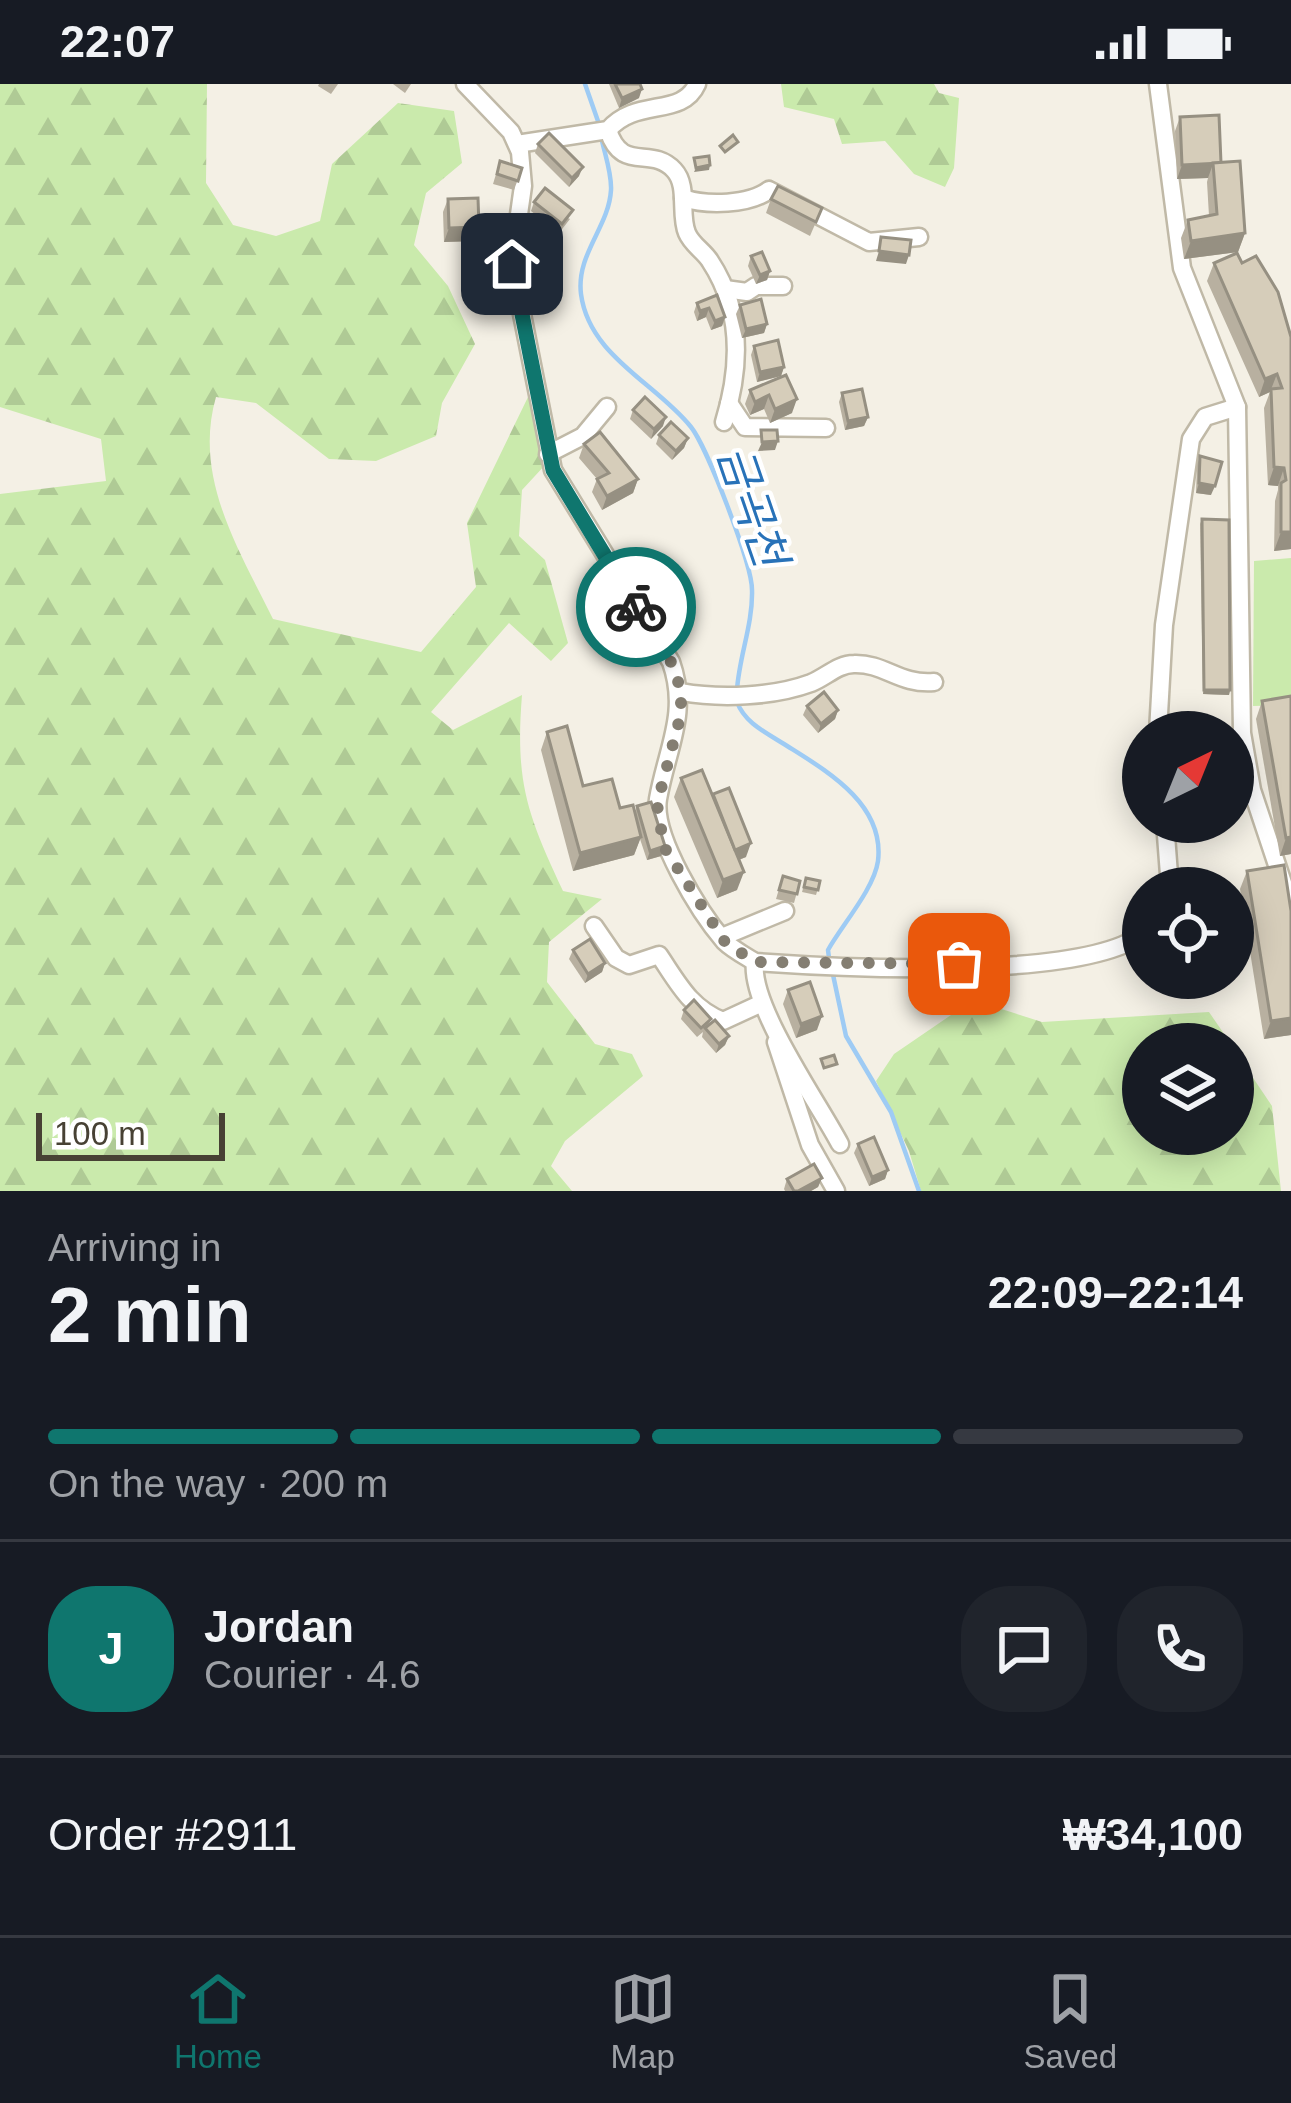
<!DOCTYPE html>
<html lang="en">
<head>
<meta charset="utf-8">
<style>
  body { margin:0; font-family:Arial,"Noto Sans KR",sans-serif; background:#20242c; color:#f1f3f6; height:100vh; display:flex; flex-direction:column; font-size:45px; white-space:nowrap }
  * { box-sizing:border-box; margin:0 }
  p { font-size:39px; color:#9ea1a6 }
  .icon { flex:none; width:66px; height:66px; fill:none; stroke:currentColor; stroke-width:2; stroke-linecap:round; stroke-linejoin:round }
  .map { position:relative; height:1107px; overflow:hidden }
  .panel { display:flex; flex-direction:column; background:#171b24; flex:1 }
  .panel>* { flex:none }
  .needle { width:78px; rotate:43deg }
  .tools { position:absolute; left:1122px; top:627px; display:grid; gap:24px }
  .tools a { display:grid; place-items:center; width:132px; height:132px; border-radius:50%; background:#171b24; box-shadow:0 6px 30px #0003; font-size:60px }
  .scale { position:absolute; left:36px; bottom:30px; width:189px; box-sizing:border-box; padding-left:12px; border:6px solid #474134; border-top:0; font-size:33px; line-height:42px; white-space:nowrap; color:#474134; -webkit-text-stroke:9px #fff; paint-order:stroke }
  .pin { position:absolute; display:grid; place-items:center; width:102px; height:102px; color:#fff; margin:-51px; border-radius:24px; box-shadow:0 6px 18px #0006 }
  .courier { position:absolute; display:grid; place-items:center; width:120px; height:120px; margin:-60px; border:9px solid #0f766e; border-radius:50%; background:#fff; color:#222; box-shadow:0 3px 15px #0007 }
  .summary em { font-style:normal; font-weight:700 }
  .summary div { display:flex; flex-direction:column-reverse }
  .summary { display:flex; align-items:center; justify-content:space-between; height:204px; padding:0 48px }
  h1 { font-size:78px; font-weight:700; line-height:90px }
  .bar { display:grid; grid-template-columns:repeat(4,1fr); gap:18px 12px; align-content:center; height:144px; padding:0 48px }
  .bar i { height:15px; border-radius:9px; background:#363941 }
  .bar .selected { background:#0f766e }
  .bar p { grid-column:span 4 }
  .line { display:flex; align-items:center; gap:30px; padding:0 48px; border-top:3px solid #363941 }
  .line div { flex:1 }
  .round { display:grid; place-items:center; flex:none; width:126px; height:126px; border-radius:48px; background:#20242c }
  .status { display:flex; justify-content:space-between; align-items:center; height:84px; padding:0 60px; background:#171b24; direction:ltr }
  .status svg { height:33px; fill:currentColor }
  .menu { display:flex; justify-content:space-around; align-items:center; height:168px; border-top:3px solid #363941; background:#171b24; font-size:33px; color:#9ea1a6 }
  .menu a { display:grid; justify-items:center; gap:6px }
  .menu .selected { color:#0f766e }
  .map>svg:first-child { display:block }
</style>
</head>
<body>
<div class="status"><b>22:07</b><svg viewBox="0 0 49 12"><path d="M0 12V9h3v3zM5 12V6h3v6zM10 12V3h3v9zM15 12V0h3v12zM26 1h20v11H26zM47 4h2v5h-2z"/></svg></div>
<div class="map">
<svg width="1291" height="1107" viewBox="0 0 1291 1107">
  <defs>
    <pattern id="forest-firs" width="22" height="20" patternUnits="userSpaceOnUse" patternTransform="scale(3)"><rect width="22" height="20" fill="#caeaac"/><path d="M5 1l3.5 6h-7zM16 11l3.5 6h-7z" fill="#afca95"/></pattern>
  </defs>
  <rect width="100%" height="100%" fill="#f4f0e5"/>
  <g fill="url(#forest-firs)">
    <path d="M0,0H207L206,99L233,141L276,152L320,137L332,80L398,19L454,27L462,79L426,109L414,161L448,202L475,260L442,319L436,352L376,377L329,375L256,319L216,313C193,393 238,464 273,535L421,568L476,503L467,439L529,311L546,380L522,406L519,452L545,476L568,559L551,577L509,539L431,628L453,646L522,611C515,698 527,730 563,807L602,815L549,858L547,898L595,960L632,970L643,992L565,1057L551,1082L572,1107H0V410L106,397L101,355L0,323Z"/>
    <path d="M781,0H934L939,9L959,14L954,84L945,103L914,90L885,57L842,60L834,35L784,23Z"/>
    <path d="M973,916L1042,938L1209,928L1231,960H1143V1050H1233V964L1272,1022L1281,1107H921L909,1067L876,997L894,970Z"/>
  </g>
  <path fill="#caeaac" d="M1291,474V621L1253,622L1254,477Z"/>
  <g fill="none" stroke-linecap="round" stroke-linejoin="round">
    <g stroke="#9ecbf4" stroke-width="4.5">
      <path d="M585,0L599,40"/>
      <path d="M601,52C604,68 612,89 611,106C609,143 576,170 581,210C589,272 656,299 691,343C707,363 752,480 752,506C753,540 739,573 737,606"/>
      <path d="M737,618C745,639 765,648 784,660C825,686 885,719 878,777C874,805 842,841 828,866L829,874"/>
      <path d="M832,886L846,952L891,1028L919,1107"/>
    </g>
    <defs>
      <g id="minor">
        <path d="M465,0L511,48L520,68L523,102L512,180L553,386L671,578C689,629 667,664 658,715C652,752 700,829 724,857C732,865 745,872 755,878C838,884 1081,897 1143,850"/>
        <path d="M1158,0L1182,184L1237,323L1242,649L1252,706L1284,802L1291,842"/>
        <path d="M608,46C622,90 651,61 674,86C689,102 679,130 687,149C692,161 704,167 710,177C743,227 741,283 724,338"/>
        <path d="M517,60L608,46C636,13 682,34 697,0"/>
        <path d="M683,114C707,122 749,121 769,106L869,158L919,153"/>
        <path d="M725,205L747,208L756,202H783"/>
        <path d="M729,319L745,343L826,344"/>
        <path d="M548,370L583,352L607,323"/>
        <path d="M681,608C720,615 773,613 811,599C826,593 838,580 854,580C885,579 899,601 934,598"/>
        <path d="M1158,648L1164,541L1191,355L1205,333L1237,323"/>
        <path d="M1165,738L1170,804"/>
        <path d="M594,842L616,874L629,881L659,871C678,899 690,924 723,937L762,919"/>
        <path d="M722,853L785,827"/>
        <path d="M755,878C749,921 818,1018 840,1060"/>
        <path d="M776,958L810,1061L836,1107"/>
      </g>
    </defs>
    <use href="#minor" stroke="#c0b9a7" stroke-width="21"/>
    <use href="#minor" stroke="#fff" stroke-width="16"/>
  </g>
  <g fill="#b8b0a0">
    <path d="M319,0H338L331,10L318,2Z"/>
    <path d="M393,0H411L405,9Z"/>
    <path d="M609,0H640L639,14L619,24Z"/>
    <path d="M1180,33L1221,79L1245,149L1238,168L1184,175L1181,154L1188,136L1209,132L1207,98L1208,94L1177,95L1175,47Z"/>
    <path d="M538,60L579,92L569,103L535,69Z"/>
    <path d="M500,77L522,84L514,106L493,100Z"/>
    <path d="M448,115L479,143L474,157L444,158L443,128Z"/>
    <path d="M771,115L822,124L810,152L766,129Z"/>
    <path d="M534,118L570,135L559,149L531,127Z"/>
    <path d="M751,172L770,187L767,196L756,200L748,182Z"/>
    <path d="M1214,179H1242L1278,208L1291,465L1274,467L1275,417L1278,406V402L1268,401L1264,324L1270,308L1259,313L1207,197Z"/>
    <path d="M697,219L725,233L722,242L711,246L706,233L697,237L694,228Z"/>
    <path d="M740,221L767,240L764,249L742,254L736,230Z"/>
    <path d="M754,262L784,283L781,292L757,298L751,271Z"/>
    <path d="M786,291L792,329L770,339L764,325L750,331L745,320L750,306Z"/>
    <path d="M842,309L868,333L864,342L845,346L839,318Z"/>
    <path d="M633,326L663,342L651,355L630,335Z"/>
    <path d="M659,351L688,354L684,364L672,376L656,360Z"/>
    <path d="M584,360L638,395L633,409L602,426L592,408L597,395L579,374Z"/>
    <path d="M1200,372L1211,411L1196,409L1197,381Z"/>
    <path d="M1202,435L1230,606L1229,611L1203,610L1200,440Z"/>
    <path d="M1291,612V770L1280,772L1256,635L1262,617Z"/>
    <path d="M807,622L838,626L835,635L818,649L803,631Z"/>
    <path d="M547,648L583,702L620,724L635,728L637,722L661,772L647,776L640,755L634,771L573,787L541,666Z"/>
    <path d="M681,694L712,712L746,773L739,776L737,806L717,814L674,713Z"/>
    <path d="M1247,787L1291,951L1264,955L1240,805Z"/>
    <path d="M783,792L800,797L794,819L776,815Z"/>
    <path d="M806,794L820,797L816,811L802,808Z"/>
    <path d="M573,866L605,879L602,888L585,899L569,875Z"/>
    <path d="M788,906L817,946L796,954L783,920Z"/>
    <path d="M684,926L711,935L709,940L729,952L725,961L716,969L702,953L703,948L697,953L681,935Z"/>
    <path d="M858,1060L888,1086L885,1095L869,1102L854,1069Z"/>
    <path d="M822,1094L818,1103L811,1107H785L784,1105L787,1095Z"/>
  </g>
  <g fill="#969082">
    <path d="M642,5L639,14L619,24L622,14Z"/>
    <path d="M1213,80L1208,94L1177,95L1182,81Z"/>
    <path d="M710,81L709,86L694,88L696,84Z"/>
    <path d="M583,83L579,92L569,103L572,94Z"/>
    <path d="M479,143L474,157L444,158L449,144Z"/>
    <path d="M1245,149L1238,168L1184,175L1191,157Z"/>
    <path d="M879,167L909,171L906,180L876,177Z"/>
    <path d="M770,187L767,196L756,200L760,191Z"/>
    <path d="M709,224L706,233L697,237L700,227Z"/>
    <path d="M725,233L722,242L711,246L715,237Z"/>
    <path d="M767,240L764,249L742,254L746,245Z"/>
    <path d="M784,283L781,292L757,298L760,288Z"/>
    <path d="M1277,290L1270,308L1259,313L1265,295Z"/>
    <path d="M769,311L764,325L750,331L755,318Z"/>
    <path d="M797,315L792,329L770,339L775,325Z"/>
    <path d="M666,333L663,342L651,355L654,345Z"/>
    <path d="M868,333L864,342L845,346L848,337Z"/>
    <path d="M688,354L684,364L672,376L676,367Z"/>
    <path d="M778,357L775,366L758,367L762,358Z"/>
    <path d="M1274,383L1284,384L1278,402L1268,401Z"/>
    <path d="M638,395L633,409L602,426L607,412Z"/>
    <path d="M1199,399L1215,402L1211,411L1196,409Z"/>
    <path d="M1281,448H1291V465L1274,467Z"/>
    <path d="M1204,606H1230L1229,611L1203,610Z"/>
    <path d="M838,626L835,635L818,649L821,640Z"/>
    <path d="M641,753L634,771L573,787L580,769Z"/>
    <path d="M1291,753V770L1280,772L1286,754Z"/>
    <path d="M751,759L746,773L730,779L735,766Z"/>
    <path d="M665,762L661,772L647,776L650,767Z"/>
    <path d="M744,788L737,806L717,814L723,796Z"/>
    <path d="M605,879L602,888L585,899L588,890Z"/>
    <path d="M822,932L817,946L796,954L801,940Z"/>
    <path d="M1291,934V951L1264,955L1271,937Z"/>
    <path d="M729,952L725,961L716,969L719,960Z"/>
    <path d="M888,1086L885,1095L869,1102L872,1093Z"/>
    <path d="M822,1094L818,1103L811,1107H798Z"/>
  </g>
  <g fill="#d6cdba" stroke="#969082" stroke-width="3">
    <path d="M615,0H640L642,5L622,14Z"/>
    <path d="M1219,31L1221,79L1182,81L1180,33Z"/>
    <path d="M549,49L583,83L572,94L538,60Z"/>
    <path d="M733,51L738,58L725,68L720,62Z"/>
    <path d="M709,72L710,81L696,84L694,74Z"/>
    <path d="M500,77L522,84L518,97L497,90Z"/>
    <path d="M1240,77L1245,149L1191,157L1188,136L1217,130L1213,79Z"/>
    <path d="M778,102L822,124L816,138L771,115Z"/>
    <path d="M545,104L573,126L562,140L534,118Z"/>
    <path d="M478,114L479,143L449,144L448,115Z"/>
    <path d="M532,139L540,142L534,161L526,158Z"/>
    <path d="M881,153L911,156L909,171L879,167Z"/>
    <path d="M762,168L770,187L760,191L751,172Z"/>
    <path d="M1237,169L1242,179L1256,172L1278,208L1291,253V448H1281V399L1286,396L1284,384L1274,383L1271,305L1282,304L1277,290L1265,295L1214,179Z"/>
    <path d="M717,211L725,233L715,237L709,224L700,227L697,219Z"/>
    <path d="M761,215L767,240L746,245L740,221Z"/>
    <path d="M778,256L784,283L760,288L754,262Z"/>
    <path d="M786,291L797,315L775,325L769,311L755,318L750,306Z"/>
    <path d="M862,305L868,333L848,337L842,309Z"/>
    <path d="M645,313L666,333L654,345L633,326Z"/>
    <path d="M671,338L688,354L676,367L659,351Z"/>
    <path d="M761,346H777L778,357L762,358Z"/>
    <path d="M600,348L638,395L607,412L597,395L609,389L584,360Z"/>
    <path d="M1200,372L1222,378L1215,402L1199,399Z"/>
    <path d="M1202,435L1229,436L1230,606H1204Z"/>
    <path d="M824,608L838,626L821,640L807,622Z"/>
    <path d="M1291,612V753L1286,754L1262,617Z"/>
    <path d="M567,642L583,702L612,695L620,724L633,721L641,753L580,769L547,648Z"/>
    <path d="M702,686L744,788L723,796L681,694Z"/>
    <path d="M729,704L751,759L735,766L713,710Z"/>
    <path d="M651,718L665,762L650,767L637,722Z"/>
    <path d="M1284,781L1291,827V934L1271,937L1247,787Z"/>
    <path d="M783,792L800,797L797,810L779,806Z"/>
    <path d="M806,794L820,797L818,806L804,803Z"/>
    <path d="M590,855L605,879L588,890L573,866Z"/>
    <path d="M810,898L822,932L801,940L788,906Z"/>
    <path d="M694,916L711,935L701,944L684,926Z"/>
    <path d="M715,936L729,952L719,960L705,944Z"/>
    <path d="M834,971L837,980L824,984L821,975Z"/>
    <path d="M874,1053L888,1086L872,1093L858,1060Z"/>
    <path d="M814,1080L822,1094L798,1107H794L787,1095Z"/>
  </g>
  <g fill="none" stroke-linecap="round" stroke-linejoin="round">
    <path stroke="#847e72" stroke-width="12" stroke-dasharray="0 21.6" d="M636,523L671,578L681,606V630L657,720L664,763L725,858L755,878L959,880"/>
    <path stroke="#0f766e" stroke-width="15" d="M512,180L553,386L636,523"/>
  </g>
  <g text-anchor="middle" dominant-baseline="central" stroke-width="9" stroke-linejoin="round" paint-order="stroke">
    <g font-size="45" font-style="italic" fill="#2872b8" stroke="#fff">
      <text transform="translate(752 422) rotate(71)">금곡천</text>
    </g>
  </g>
</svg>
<div class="tools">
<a><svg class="needle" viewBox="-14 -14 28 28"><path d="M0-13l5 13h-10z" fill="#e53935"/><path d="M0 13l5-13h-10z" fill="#9ea1a6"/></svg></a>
<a><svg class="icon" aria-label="locate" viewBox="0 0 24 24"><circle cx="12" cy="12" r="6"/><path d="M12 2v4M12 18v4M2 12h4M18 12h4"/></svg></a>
<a><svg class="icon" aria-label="layers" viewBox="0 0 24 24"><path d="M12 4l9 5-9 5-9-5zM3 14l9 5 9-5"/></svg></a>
</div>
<div class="scale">100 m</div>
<div class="pin" style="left:959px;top:880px;background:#ea580c"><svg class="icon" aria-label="bag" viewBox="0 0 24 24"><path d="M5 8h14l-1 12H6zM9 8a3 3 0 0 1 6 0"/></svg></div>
<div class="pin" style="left:512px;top:180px;background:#1f2937"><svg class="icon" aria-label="home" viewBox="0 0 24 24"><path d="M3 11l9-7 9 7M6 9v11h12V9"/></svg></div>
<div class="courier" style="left:636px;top:523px"><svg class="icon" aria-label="bike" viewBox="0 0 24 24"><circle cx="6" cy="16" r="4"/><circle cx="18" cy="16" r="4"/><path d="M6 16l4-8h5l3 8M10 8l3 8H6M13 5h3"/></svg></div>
</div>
<section class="panel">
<div class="summary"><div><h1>2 min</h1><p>Arriving in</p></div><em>22:09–22:14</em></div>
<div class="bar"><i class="selected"></i><i class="selected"></i><i class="selected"></i><i></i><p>On the way · 200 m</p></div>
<div class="line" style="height:216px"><b class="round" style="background:#0f766e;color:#fff">J</b><div><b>Jordan</b><p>Courier · 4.6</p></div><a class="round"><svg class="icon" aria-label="chat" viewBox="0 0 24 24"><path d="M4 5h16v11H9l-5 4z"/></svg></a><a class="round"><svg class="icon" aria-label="phone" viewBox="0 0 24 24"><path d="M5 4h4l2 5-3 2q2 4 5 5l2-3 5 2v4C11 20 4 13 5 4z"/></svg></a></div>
<div class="line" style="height:156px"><div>Order #2911</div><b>₩34,100</b></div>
</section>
<nav class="menu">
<a class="selected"><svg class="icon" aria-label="home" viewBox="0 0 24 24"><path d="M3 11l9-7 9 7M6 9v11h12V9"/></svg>Home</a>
<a><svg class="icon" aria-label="map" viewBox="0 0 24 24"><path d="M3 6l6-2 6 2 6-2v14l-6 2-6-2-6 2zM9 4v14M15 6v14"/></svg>Map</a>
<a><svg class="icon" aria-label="saved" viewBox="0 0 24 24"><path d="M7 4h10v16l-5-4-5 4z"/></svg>Saved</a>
</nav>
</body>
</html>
